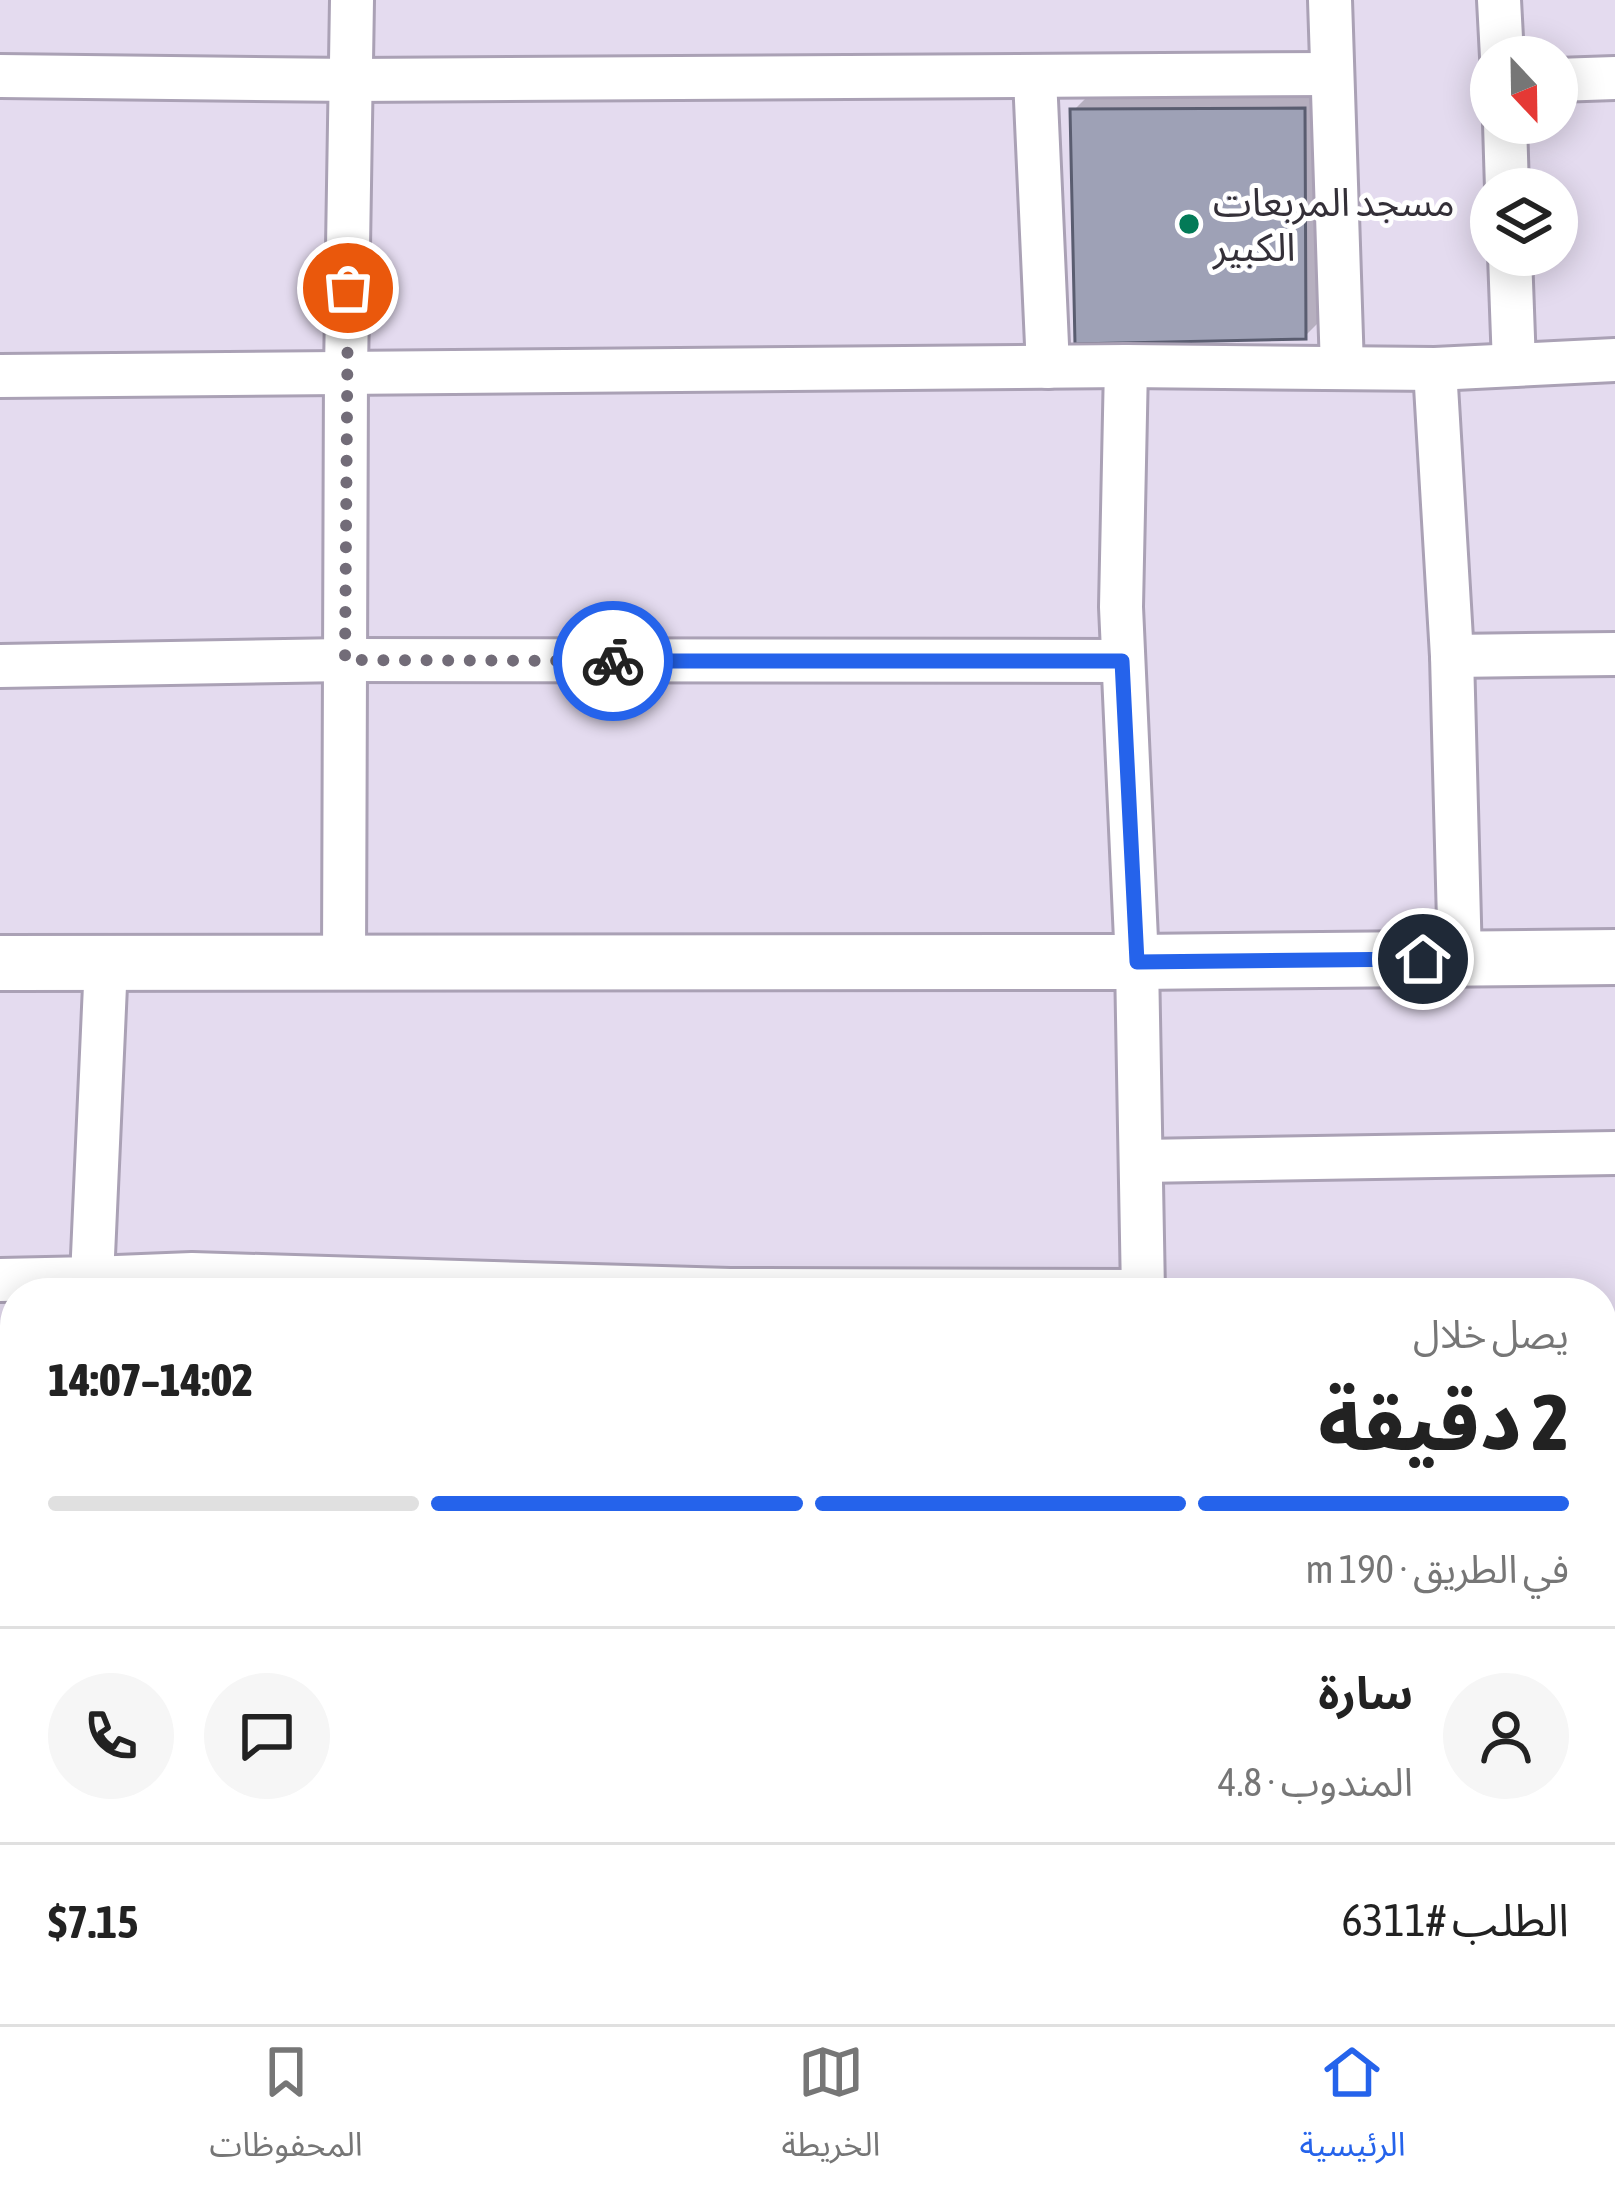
<!DOCTYPE html>
<html lang="ar">
<head>
<meta charset="utf-8">
<style>
  body { margin:0; font-family:"Asap Condensed","Noto Sans Arabic",sans-serif; background:#f6f6f6; color:#222; direction:rtl; height:100vh; display:flex; flex-direction:column; font-size:45px; white-space:nowrap }
  * { box-sizing:border-box; margin:0 }
  p { font-size:39px; color:#767676 }
  .icon { flex:none; width:66px; height:66px; fill:none; stroke:currentColor; stroke-width:2; stroke-linecap:round; stroke-linejoin:round }
  .map { position:relative; flex:1; overflow:hidden; direction:ltr }
  .drawer { position:absolute; left:0px; top:1278px; width:1617px; height:747px; display:flex; flex-direction:column; background:#fff; border-radius:48px 48px 0 0; box-shadow:0 6px 30px #0003; direction:rtl }
  .drawer>* { flex:none }
  .needle { width:78px; rotate:158deg }
  .buttons { position:absolute; left:1470px; top:36px; display:grid; gap:24px }
  .buttons a { display:grid; place-items:center; width:108px; height:108px; border-radius:50%; background:#fff; box-shadow:0 6px 30px #0003; font-size:60px }
  .pin { position:absolute; display:grid; place-items:center; width:102px; height:102px; color:#fff; margin:-51px; border:6px solid #fff; border-radius:50%; box-shadow:0 3px 12px #0007 }
  .courier { position:absolute; display:grid; place-items:center; width:120px; height:120px; margin:-60px; border:9px solid #2563eb; border-radius:50%; background:#fff; color:#222; box-shadow:0 3px 15px #0007 }
  .head em { font-style:normal; font-weight:800 }
  .head div { display:flex; flex-direction:column-reverse }
  .head { display:flex; align-items:center; justify-content:space-between; height:204px; padding:0 48px }
  h1 { font-size:78px; font-weight:800; line-height:90px }
  .bar { display:grid; grid-template-columns:repeat(4,1fr); gap:18px 12px; align-content:center; height:144px; padding:0 48px }
  .bar i { height:15px; border-radius:9px; background:#e0e0e0 }
  .bar .current { background:#2563eb }
  .bar p { grid-column:span 4 }
  .line { display:flex; align-items:center; gap:30px; padding:0 48px; border-top:3px solid #e0e0e0 }
  .line div { flex:1 }
  .round { display:grid; place-items:center; flex:none; width:126px; height:126px; border-radius:63px; background:#f6f6f6 }
  .tabs { display:flex; justify-content:space-around; align-items:center; height:168px; border-top:3px solid #e0e0e0; background:#fff; font-size:33px; color:#767676 }
  .tabs a { display:grid; justify-items:center; gap:6px }
  .tabs .current { color:#2563eb }
  .map>svg:first-child { display:block }
</style>
</head>
<body>
<div class="map">
<svg width="1615" height="2024" viewBox="0 0 1615 2024">
  <rect width="100%" height="100%" fill="#e4dbef"/>
  <path fill="#0003" d="M1324,89L1325,316L1305,336L1073,111L1093,91Z"/>
  <path fill="#9ea1b6" stroke="#5a5d70" stroke-width="3" d="M1305,108L1306,339L1075,344L1070,109Z"/>
  <g fill="none" stroke-linecap="round" stroke-linejoin="round">
    <defs>
      <g id="minor">
        <path d="M1330,0L1342,368"/>
        <path d="M1499,0L1502,57"/>
        <path d="M0,76L353,80L1331,74"/>
        <path d="M1035,78L1048,367"/>
        <path d="M1557,80L1615,78"/>
        <path d="M1505,123L1507,189"/>
        <path d="M1510,255L1514,365"/>
        <path d="M1126,366L1121,607L1137,962L1143,1293"/>
        <path d="M1435,369L1452,656L1460,959"/>
        <path d="M0,376L1126,366L1435,369L1615,360"/>
        <path d="M1452,656L1615,654"/>
        <path d="M0,666L345,660L1122,661"/>
        <path d="M344,962L346,371L352,0"/>
        <path d="M1142,1161L1615,1153"/>
        <path d="M0,1280L92,1278L106,963"/>
        <path d="M92,1293V1278L192,1274L730,1290L1143,1291"/>
        <path d="M1602,1448H1615"/>
        <path d="M0,1577H15"/>
        <path d="M1602,1732H1615"/>
        <path d="M0,1866H15"/>
        <path d="M89,2010L90,2024"/>
        <path d="M1156,2010V2024"/>
        <path d="M261,2024V2010"/>
      </g>
      <path id="tertiary" d="M0,963L1137,962L1615,957"/>
    </defs>
    <use href="#minor" stroke="#aaa1b5" stroke-width="48"/>
    <use href="#tertiary" stroke="#aaa1b5" stroke-width="60"/>
    <use href="#minor" stroke="#fff" stroke-width="42"/>
    <use href="#tertiary" stroke="#fff" stroke-width="54"/>
  </g>
  <g fill="none" stroke-linecap="round" stroke-linejoin="round">
    <path stroke="#726c78" stroke-width="12" stroke-dasharray="0 21.6" d="M348,288L345,660L613,661"/>
    <path stroke="#2563eb" stroke-width="15" d="M613,661H1122L1137,962L1423,959"/>
  </g>
  <circle fill="#037a57" stroke="#fff" stroke-width="4.5" cx="1189" cy="224" r="12"/>
  <g text-anchor="middle" dominant-baseline="central" stroke-width="10" stroke-linejoin="round" paint-order="stroke">
    <g font-size="39" fill="#343038" stroke="#fff" text-anchor="start">
      <text x="1213" y="202">مسجد المربعات<tspan x="1213" dy="45">الكبير</tspan></text>
    </g>
  </g>
</svg>
<div class="buttons">
<a><svg class="needle" viewBox="-14 -14 28 28"><path d="M0-13l5 13h-10z" fill="#e53935"/><path d="M0 13l5-13h-10z" fill="#767676"/></svg></a>
<a><svg class="icon" aria-label="layers" viewBox="0 0 24 24"><path d="M12 4l9 5-9 5-9-5zM3 14l9 5 9-5"/></svg></a>
</div>
<div class="pin" style="left:348px;top:288px;background:#ea580c"><svg class="icon" aria-label="bag" viewBox="0 0 24 24"><path d="M5 8h14l-1 12H6zM9 8a3 3 0 0 1 6 0"/></svg></div>
<div class="pin" style="left:1423px;top:959px;background:#1f2937"><svg class="icon" aria-label="home" viewBox="0 0 24 24"><path d="M3 11l9-7 9 7M6 9v11h12V9"/></svg></div>
<div class="courier" style="left:613px;top:661px"><svg class="icon" aria-label="bike" viewBox="0 0 24 24"><circle cx="6" cy="16" r="4"/><circle cx="18" cy="16" r="4"/><path d="M6 16l4-8h5l3 8M10 8l3 8H6M13 5h3"/></svg></div>
<section class="drawer">
<div class="head"><div><h1>2 دقيقة</h1><p>يصل خلال</p></div><em>14:02–14:07</em></div>
<div class="bar"><i class="current"></i><i class="current"></i><i class="current"></i><i></i><p>في الطريق · 190 m</p></div>
<div class="line" style="height:216px"><a class="round"><svg class="icon" aria-label="person" viewBox="0 0 24 24"><circle cx="12" cy="8" r="4"/><path d="M4 21q1-7 8-7t8 7"/></svg></a><div><b>سارة</b><p>المندوب · 4.8</p></div><a class="round"><svg class="icon" aria-label="chat" viewBox="0 0 24 24"><path d="M4 5h16v11H9l-5 4z"/></svg></a><a class="round"><svg class="icon" aria-label="phone" viewBox="0 0 24 24"><path d="M5 4h4l2 5-3 2q2 4 5 5l2-3 5 2v4C11 20 4 13 5 4z"/></svg></a></div>
<div class="line" style="height:156px"><div>الطلب #6311</div><b>$7.15</b></div>
</section>
</div>
<nav class="tabs">
<a class="current"><svg class="icon" aria-label="home" viewBox="0 0 24 24"><path d="M3 11l9-7 9 7M6 9v11h12V9"/></svg>الرئيسية</a>
<a><svg class="icon" aria-label="map" viewBox="0 0 24 24"><path d="M3 6l6-2 6 2 6-2v14l-6 2-6-2-6 2zM9 4v14M15 6v14"/></svg>الخريطة</a>
<a><svg class="icon" aria-label="saved" viewBox="0 0 24 24"><path d="M7 4h10v16l-5-4-5 4z"/></svg>المحفوظات</a>
</nav>
</body>
</html>
